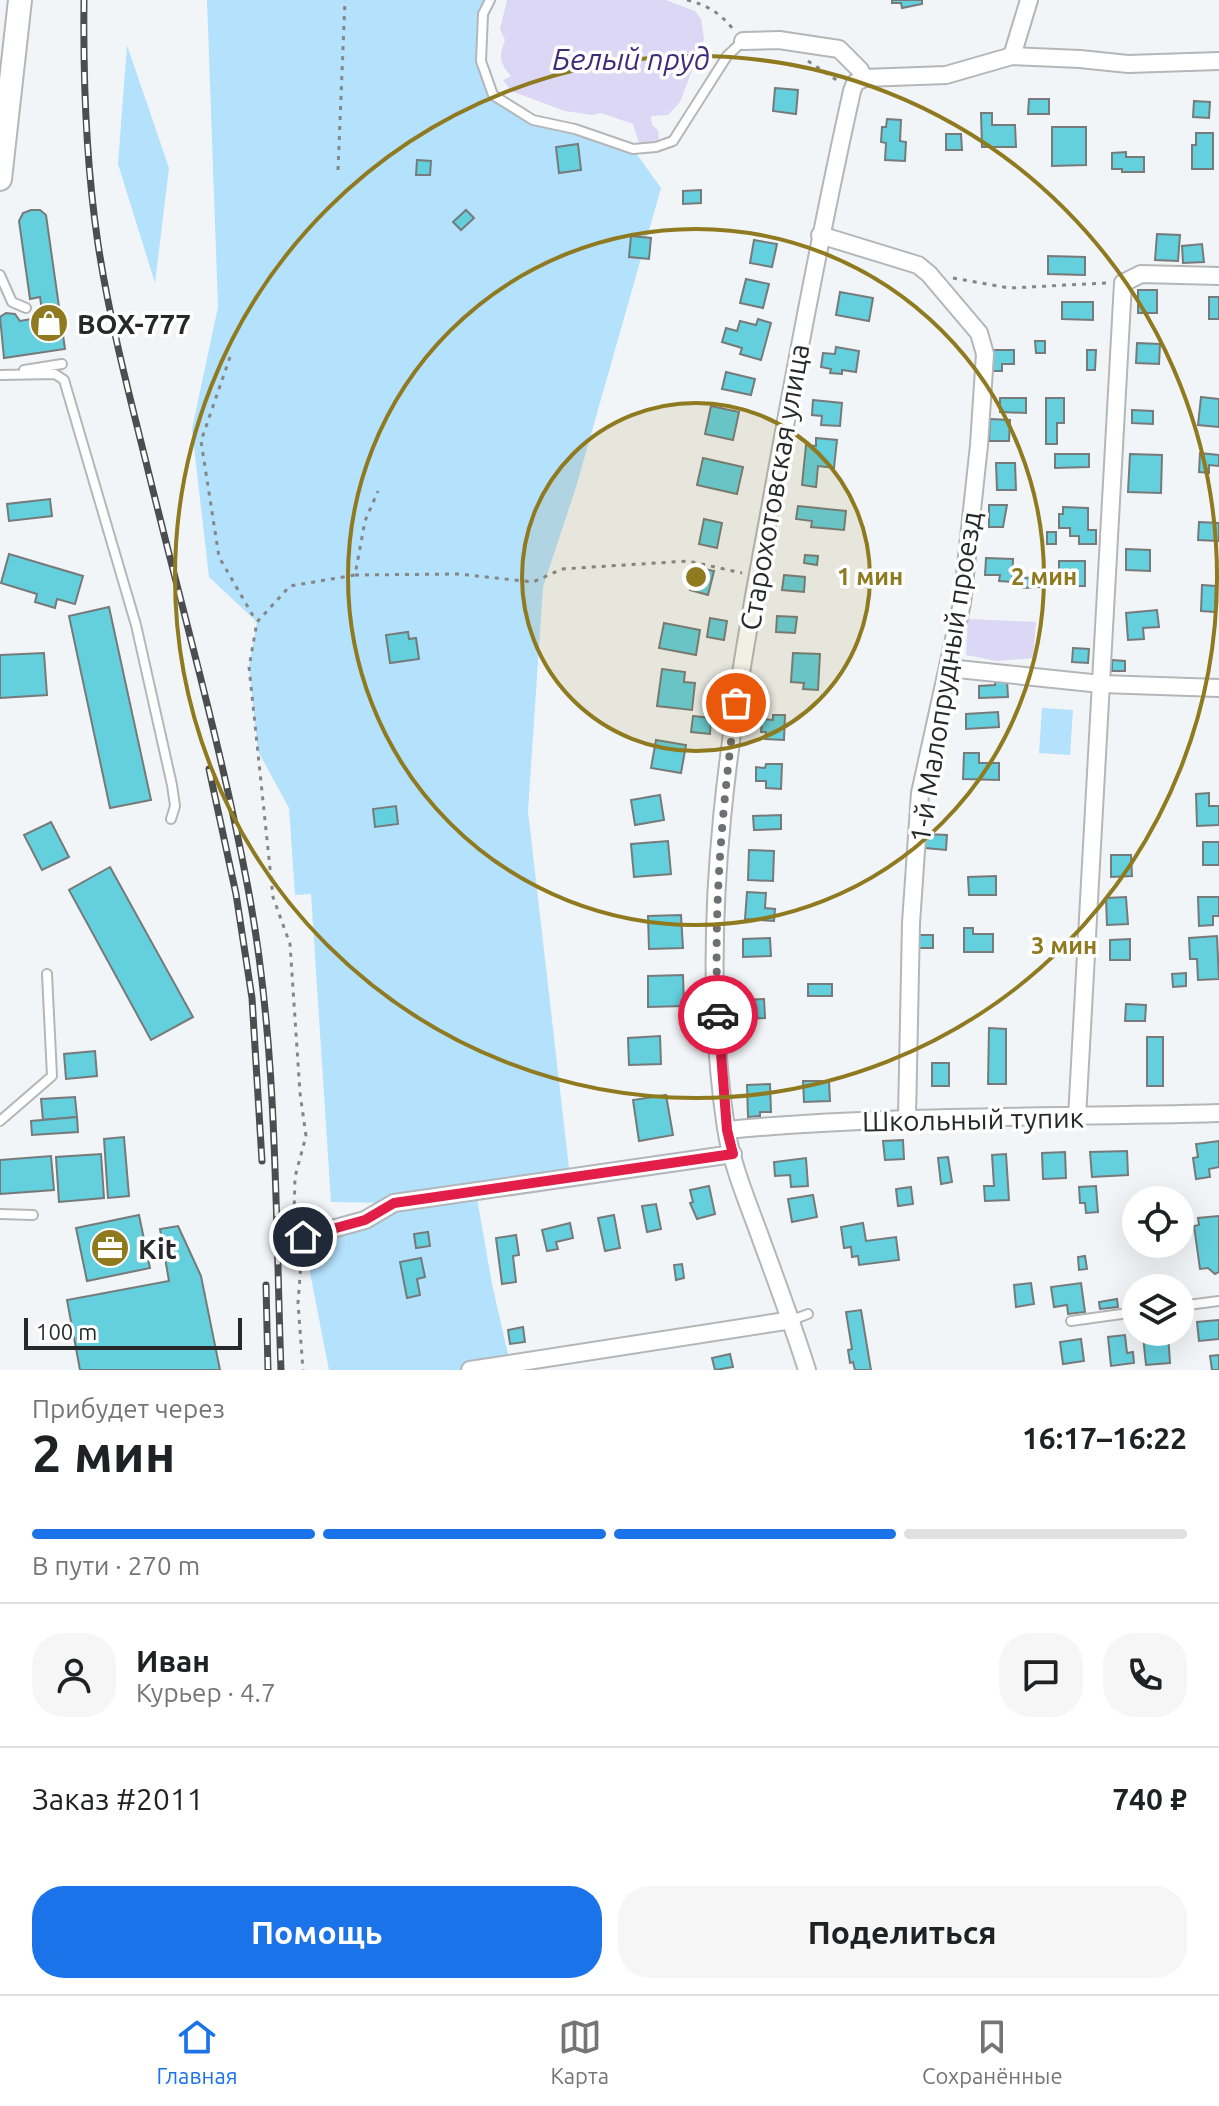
<!DOCTYPE html>
<html lang="ru">
<head>
<meta charset="utf-8">
<style>
  body { margin:0; font-family:Ubuntu,sans-serif; background:#f6f6f6; color:#202124; height:100vh; display:flex; flex-direction:column; font-size:30px; white-space:nowrap }
  * { box-sizing:border-box; margin:0 }
  p { font-size:26px; color:#757577 }
  .icon { flex:none; width:44px; height:44px; fill:none; stroke:currentColor; stroke-width:2; stroke-linecap:round; stroke-linejoin:round }
  .map { position:relative; height:1370px; overflow:hidden }
  .drawer { display:flex; flex-direction:column; background:#fff; flex:1 }
  .drawer>* { flex:none }
  .controls { position:absolute; left:1122px; top:1186px; display:grid; gap:16px }
  .controls a { display:grid; place-items:center; width:72px; height:72px; border-radius:50%; background:#fff; box-shadow:0 8px 32px #0002; font-size:40px }
  .scale { position:absolute; left:24px; bottom:20px; width:218px; box-sizing:border-box; padding-left:8px; border:4px solid #272829; border-top:0; font-size:22px; line-height:28px; white-space:nowrap; color:#272829; -webkit-text-stroke:6px #fff; paint-order:stroke }
  .pin { position:absolute; display:grid; place-items:center; width:68px; height:68px; color:#fff; margin:-34px; border:4px solid #fff; border-radius:50%; box-shadow:0 2px 8px #0007 }
  .courier { position:absolute; display:grid; place-items:center; width:80px; height:80px; margin:-40px; border:6px solid #e11d48; border-radius:50%; background:#fff; color:#222; box-shadow:0 2px 10px #0007 }
  .headline em { font-style:normal; font-weight:700 }
  .headline div { display:flex; flex-direction:column-reverse }
  .headline { display:flex; align-items:center; justify-content:space-between; height:136px; padding:0 32px }
  h1 { font-size:52px; font-weight:700; line-height:60px }
  .bar { display:grid; grid-template-columns:repeat(4,1fr); gap:12px 8px; align-content:center; height:96px; padding:0 32px }
  .bar i { height:10px; border-radius:6px; background:#e0e0e0 }
  .bar .selected { background:#1a73e8 }
  .bar p { grid-column:span 4 }
  .line { display:flex; align-items:center; gap:20px; padding:0 32px; border-top:2px solid #e0e0e0 }
  .line div { flex:1 }
  .round { display:grid; place-items:center; flex:none; width:84px; height:84px; border-radius:32px; background:#f6f6f6 }
  .cta { display:flex; gap:16px; margin-top:auto; padding:16px 32px }
  .cta a { flex:1; height:92px; border-radius:32px; background:#1a73e8; color:#fff; font-size:32px; font-weight:700; line-height:92px; text-align:center }
  .cta a+a { background:#f6f6f6; color:#202124 }
  .menu { display:flex; justify-content:space-around; align-items:center; height:112px; border-top:2px solid #e0e0e0; background:#fff; font-size:22px; color:#757577 }
  .menu a { display:grid; justify-items:center; gap:4px }
  .menu .selected { color:#1a73e8 }
  .map>svg:first-child { display:block }
</style>
</head>
<body>
<div class="map">
<svg width="1219" height="1370" viewBox="0 0 1219 1370">
  <rect width="100%" height="100%" fill="#f2f5f7"/>
  <g fill="#b4e1fc">
    <path d="M207,0H490L483,14L481,61L493,95L533,120L633,149L661,188L576,487L543,587L528,811L570,1177L476,1192L492,1284L510,1363L470,1370H329L303,1237L391,1203L331,1202L311,894L295,895L289,808L258,751L249,667L257,622L209,577L192,429L218,307Z"/>
    <path d="M127,45L169,168L155,283L118,164Z"/>
    <path d="M1042,708L1073,710L1070,755L1039,753Z"/>
  </g>
  <g fill="#dbd7f4">
    <path d="M507,0H666L695,11L701,19L704,39L680,102L668,115L651,116L652,125L658,130L659,139L640,146L633,124L601,113L592,115L565,111L511,91L503,80L511,76C499,63 499,56 505,40L500,29Z"/>
    <path d="M968,619L1036,622L1033,658L997,661L966,655Z"/>
  </g>
  <g fill="#64cfdd" stroke="#767a7a" stroke-width="2">
    <path d="M892,0H922V4L902,8L901,3H892Z"/>
    <path d="M775,88L798,90L796,114L773,111Z"/>
    <path d="M1029,99H1049V114H1028Z"/>
    <path d="M1194,101L1210,102L1209,118L1193,117Z"/>
    <path d="M981,113H992V125H1015L1016,147H982Z"/>
    <path d="M887,119L901,120L900,141L906,142L905,161L885,160L886,143L881,142L882,127H886Z"/>
    <path d="M1052,127H1086V165L1052,166Z"/>
    <path d="M1196,133H1213V169H1192V145H1196Z"/>
    <path d="M946,134H961L962,150H946Z"/>
    <path d="M578,144L581,170L559,173L556,147Z"/>
    <path d="M1126,152V157H1144V172H1122V169H1112V153Z"/>
    <path d="M417,160L431,161L430,175H416Z"/>
    <path d="M701,190V203L683,204V191Z"/>
    <path d="M31,210H40L46,215L65,349L4,358L0,317L6,313L15,314L20,321L43,317L40,297L30,299L19,221L23,213Z"/>
    <path d="M466,210L474,218L461,230L453,222Z"/>
    <path d="M1157,234L1180,235L1178,261L1155,260Z"/>
    <path d="M631,236L651,238L649,259L629,257Z"/>
    <path d="M754,240L777,244L772,267L750,263Z"/>
    <path d="M1202,244L1204,262L1183,263L1182,246Z"/>
    <path d="M1048,256L1085,257V275L1048,274Z"/>
    <path d="M746,279L769,284L763,308L740,303Z"/>
    <rect x="1138" y="290" width="19" height="23"/>
    <path d="M840,292L873,298L869,321L836,315Z"/>
    <rect x="1209" y="297" width="10" height="22"/>
    <path d="M1062,302H1093V320L1062,319Z"/>
    <path d="M758,319L771,323L761,360L740,354L742,348L722,342L726,328L737,331L740,321L756,325Z"/>
    <path d="M1035,341H1045V353H1036Z"/>
    <path d="M1137,343L1160,344L1159,364L1136,363Z"/>
    <path d="M836,347L859,351L856,372L842,370V374L830,373L831,369L821,367L823,353L835,354Z"/>
    <path d="M993,350H1014V364H1002V371H993Z"/>
    <path d="M1087,350H1096L1095,370H1087Z"/>
    <path d="M726,372L755,379L751,395L722,389Z"/>
    <path d="M1201,397L1219,399V427L1198,425Z"/>
    <path d="M1000,398H1026V413L1000,412Z"/>
    <path d="M1046,398H1064V423H1057V444H1046Z"/>
    <path d="M813,400L842,403L840,426L821,425L822,416L812,415Z"/>
    <path d="M711,406L739,412L733,440L705,434Z"/>
    <path d="M1132,410L1153,411V424L1132,423Z"/>
    <path d="M990,419L1010,420L1009,441H989Z"/>
    <path d="M816,438L837,440L834,468L818,466L816,487L802,485L806,445L816,446Z"/>
    <path d="M1200,453L1219,455V466L1209,465V473L1199,472Z"/>
    <path d="M1055,454H1089V467L1055,468Z"/>
    <path d="M1130,454L1162,455L1161,493L1128,492Z"/>
    <path d="M703,458L743,467L737,494L697,485Z"/>
    <path d="M996,463H1015L1016,490H997Z"/>
    <path d="M50,499L52,516L9,521L7,504Z"/>
    <path d="M989,505H1007L1003,527H989Z"/>
    <path d="M798,506L846,511L844,530L811,527L812,521L796,519Z"/>
    <path d="M1063,507L1088,508V530H1096V544H1079V536H1070V528H1059V514H1063Z"/>
    <path d="M704,519L722,523L717,548L699,544Z"/>
    <path d="M1199,522L1219,523V541L1198,540Z"/>
    <rect x="1047" y="532" width="9" height="12"/>
    <path d="M1126,549L1150,550V571L1126,570Z"/>
    <path d="M9,554L83,576L75,604L57,599L55,608L35,602L37,594L1,583Z"/>
    <path d="M805,555L818,556L817,565L804,563Z"/>
    <path d="M986,558L1013,559L1012,582L999,581L1000,575H985Z"/>
    <path d="M1059,561H1085V586H1054V573H1059Z"/>
    <path d="M696,567L714,571L708,595L690,590Z"/>
    <path d="M784,575L805,577L804,592L782,590Z"/>
    <path d="M1038,577L1039,587L1023,588V578Z"/>
    <path d="M1202,585L1216,586L1215,612L1201,611Z"/>
    <path d="M109,607L151,800L110,808L69,616Z"/>
    <path d="M1157,610L1159,627L1143,628L1144,639L1128,640L1126,613Z"/>
    <path d="M777,616L797,617L795,633L776,632Z"/>
    <path d="M710,618L727,621L724,640L707,637Z"/>
    <path d="M664,623L700,630L696,655L659,648Z"/>
    <path d="M408,632L409,639L416,638L419,659L390,663L386,635Z"/>
    <path d="M1073,648L1089,649L1088,663L1072,662Z"/>
    <path d="M44,653L47,695L0,698V655Z"/>
    <path d="M793,653L820,654L818,690L803,689L804,683L791,682Z"/>
    <path d="M1112,660L1125,661V671H1112Z"/>
    <path d="M662,669L685,672L684,682L695,683L692,710L657,706Z"/>
    <path d="M1007,680L1008,697L979,698V686L995,685V681Z"/>
    <path d="M998,712L999,727L966,729V714Z"/>
    <path d="M773,715H785L784,740L765,739L766,732H761L762,719L773,720Z"/>
    <path d="M693,716L711,718L710,734L691,732Z"/>
    <path d="M656,740L686,745L681,773L651,768Z"/>
    <path d="M964,753H979V763H999V780L963,779Z"/>
    <path d="M766,764H782L781,789L766,788V781H756V767L765,768Z"/>
    <path d="M1209,793V806H1219V825L1197,826L1196,794Z"/>
    <path d="M660,795L664,820L635,825L631,800Z"/>
    <path d="M396,806L398,824L375,827L373,809Z"/>
    <path d="M781,815V829L754,830L753,816Z"/>
    <path d="M51,822L69,857L42,870L24,835Z"/>
    <path d="M925,834L947,835L946,850L925,848Z"/>
    <path d="M668,841L671,874L634,877L631,844Z"/>
    <rect x="1203" y="842" width="16" height="23"/>
    <path d="M749,850L774,851L773,881L748,880Z"/>
    <path d="M1111,855H1131L1132,876L1111,877Z"/>
    <path d="M110,867L193,1017L151,1040L69,890Z"/>
    <path d="M996,876V895H969L968,877Z"/>
    <path d="M747,892L766,893L765,908L775,909L774,921L745,919Z"/>
    <path d="M1126,897L1128,924L1107,925L1106,898Z"/>
    <path d="M1198,897H1219V916H1213V925L1199,926Z"/>
    <path d="M681,915L683,948L649,949L648,916Z"/>
    <path d="M964,928H973V934H993V952H964Z"/>
    <rect x="918" y="935" width="15" height="13"/>
    <path d="M1217,936L1219,979L1198,980L1197,959H1190L1189,938Z"/>
    <path d="M770,938L771,956L743,957V939Z"/>
    <path d="M1130,939V960H1110V940Z"/>
    <path d="M1186,973V986L1173,987L1172,974Z"/>
    <path d="M683,975L684,1006L648,1007V976Z"/>
    <rect x="808" y="984" width="24" height="12"/>
    <path d="M764,999L765,1018L747,1019L746,1000Z"/>
    <path d="M1126,1004L1146,1005L1145,1021H1125Z"/>
    <path d="M989,1028L1006,1029V1084H988Z"/>
    <path d="M660,1036L661,1064L629,1065L628,1038Z"/>
    <rect x="1147" y="1037" width="16" height="49"/>
    <path d="M95,1051L97,1076L66,1079L64,1054Z"/>
    <rect x="932" y="1063" width="17" height="23"/>
    <path d="M803,1081H829L830,1101L804,1102Z"/>
    <path d="M770,1084L771,1112H760V1116L748,1117L747,1085Z"/>
    <path d="M666,1095L673,1135L639,1141L633,1100Z"/>
    <path d="M75,1097L77,1117L43,1120L41,1099Z"/>
    <path d="M77,1117L78,1132L32,1135L31,1121Z"/>
    <path d="M124,1137L129,1196L108,1198L104,1139Z"/>
    <path d="M903,1140L904,1159L885,1160L883,1141Z"/>
    <path d="M1219,1141V1167L1209,1169L1210,1177L1196,1179L1193,1158L1198,1157L1196,1144Z"/>
    <path d="M1127,1151L1128,1175L1092,1177L1090,1152Z"/>
    <path d="M1065,1152L1066,1178L1043,1179L1042,1153Z"/>
    <path d="M101,1154L104,1198L59,1202L56,1157Z"/>
    <path d="M1006,1154L1009,1200L985,1201L984,1186H994L992,1155Z"/>
    <path d="M51,1156L54,1190L0,1194V1160Z"/>
    <path d="M948,1157L952,1182L941,1184L938,1158Z"/>
    <path d="M806,1158L808,1186L791,1187L790,1175L775,1176L774,1162Z"/>
    <path d="M709,1186L715,1214L697,1219L690,1203L693,1202L690,1190Z"/>
    <path d="M1096,1186L1098,1212L1086,1213L1085,1203H1080L1079,1187Z"/>
    <path d="M911,1187L913,1204L898,1206L896,1189Z"/>
    <path d="M813,1195L817,1217L792,1222L788,1199Z"/>
    <path d="M656,1204L661,1229L647,1232L642,1206Z"/>
    <path d="M139,1215L150,1268L87,1281L76,1228Z"/>
    <path d="M614,1215L620,1248L605,1251L598,1218Z"/>
    <path d="M1219,1216V1272L1215,1274L1208,1268L1200,1269L1194,1226L1199,1225L1198,1218Z"/>
    <path d="M570,1223L573,1238L556,1242L558,1249L547,1251L542,1230Z"/>
    <path d="M863,1223L866,1241L896,1237L899,1260L859,1265L858,1256L852,1257L851,1247L844,1248L841,1227Z"/>
    <path d="M178,1226L201,1276L220,1370H80L67,1300L169,1281L160,1229Z"/>
    <path d="M428,1232L430,1246L416,1248L414,1234Z"/>
    <path d="M516,1235L519,1255L513,1256L516,1282L502,1284L496,1238Z"/>
    <path d="M1085,1256L1087,1269L1079,1270L1078,1257Z"/>
    <path d="M421,1258L425,1277L417,1279L420,1295L407,1298L400,1262Z"/>
    <path d="M682,1264L684,1278L676,1280L674,1265Z"/>
    <path d="M1031,1283L1034,1304L1016,1307L1014,1285Z"/>
    <path d="M1081,1283L1085,1312L1068,1314L1067,1305L1054,1307L1051,1287Z"/>
    <path d="M1117,1299L1118,1307L1100,1309L1099,1302Z"/>
    <path d="M861,1310L871,1370H855L853,1362L850,1363L848,1350L852,1349L846,1312Z"/>
    <path d="M1219,1320V1339L1199,1341L1197,1322Z"/>
    <path d="M523,1327L525,1342L510,1344L508,1330Z"/>
    <path d="M1168,1334L1170,1363L1146,1365L1143,1336Z"/>
    <path d="M1125,1335L1127,1353L1133,1352L1134,1363L1111,1366L1108,1337Z"/>
    <path d="M1081,1339L1084,1361L1063,1364L1060,1342Z"/>
    <path d="M730,1354L733,1367L715,1370L712,1358Z"/>
    <path d="M1219,1355V1370H1212L1210,1356Z"/>
  </g>
  <g fill="none" stroke-linecap="round" stroke-linejoin="round">
    <defs>
      <g id="service">
        <path d="M490,0L483,14L481,61L493,95L533,120L575,129L633,149L656,147L673,141L727,56L743,41"/>
        <path d="M0,275L12,302L26,308"/>
        <path d="M24,370L62,364"/>
        <path d="M0,375L55,374L64,380L136,625L172,785L175,806L171,819"/>
        <path d="M0,1121L52,1076L47,974"/>
        <path d="M0,1214L33,1215"/>
        <path d="M1180,1306L1219,1301"/>
        <path d="M792,1320L808,1314"/>
        <path d="M1071,1321L1136,1312"/>
      </g>
      <g id="minor">
        <path d="M743,41L779,40L839,49L860,70L864,78L946,75L1012,56L1080,59L1128,64L1219,61"/>
        <path d="M1012,56L1029,0"/>
        <path d="M820,235L918,265L929,274L979,333L985,354L979,445L962,603L920,793L911,923L907,1117"/>
        <path d="M948,668L1101,684L1219,688"/>
        <path d="M1077,1118L1123,283L1141,274L1219,276"/>
        <path d="M727,1130C890,1114 1055,1118 1219,1113"/>
        <path d="M303,1237L365,1220L394,1203L733,1154"/>
        <path d="M470,1370L792,1320"/>
        <path d="M807,1370C792,1322 774,1275 757,1228C745,1196 731,1161 726,1128C695,921 732,712 770,509C795,369 821,230 852,91L855,83L864,78"/>
      </g>
      <path id="secondary" d="M0,179L20,0"/>
    </defs>
    <use href="#service" stroke="#b3b7b9" stroke-width="12"/>
    <use href="#minor" stroke="#b3b7b9" stroke-width="20"/>
    <use href="#secondary" stroke="#b3b7b9" stroke-width="26"/>
    <g stroke="#848688" stroke-width="3" stroke-dasharray="4 6" stroke-linecap="butt">
      <path d="M687,0C707,5 720,13 733,29"/>
      <path d="M808,61L838,81"/>
      <path d="M338,170L345,0"/>
      <path d="M953,278L1009,288L1108,283"/>
      <path d="M230,357L201,441L219,557L256,621"/>
      <path d="M355,575L459,574L533,582L562,569L688,561L742,573"/>
      <path d="M297,1224L294,1216L295,1177L306,1136L300,1093L290,944L273,897L249,667L257,622L290,586L355,575L365,521L378,491"/>
      <path d="M302,1250L298,1303L303,1370"/>
    </g>
    <use href="#service" stroke="#fff" stroke-width="8"/>
    <use href="#minor" stroke="#fff" stroke-width="16"/>
    <use href="#secondary" stroke="#fff" stroke-width="22"/>
    <defs>
      <g id="rail">
        <path d="M84,0C83,82 86,163 98,244C109,317 128,390 146,462C180,602 220,741 247,883C278,1043 275,1208 281,1370"/>
        <path d="M209,769L236,894L252,998L262,1161"/>
        <path d="M266,1285L268,1370"/>
      </g>
    </defs>
    <use href="#rail" stroke="#4c4d4f" stroke-width="7"/>
    <use href="#rail" stroke="#fff" stroke-width="4" stroke-dasharray="12" stroke-linecap="butt"/>
  </g>
  <g fill="none" stroke-linecap="round" stroke-linejoin="round">
    <path stroke="#6e7071" stroke-width="8" stroke-dasharray="0 14.4" d="M718,1015C713,910 722,807 736,703"/>
    <path stroke="#e11d48" stroke-width="10" d="M303,1237L365,1220L394,1203L733,1154L727,1130L718,1015"/>
  </g>
  <circle cx="696" cy="577" r="174" fill="#907a20" fill-opacity=".12"/>
  <g fill="none" stroke="#907a20" stroke-width="4">
    <circle cx="696" cy="577" r="174"/>
    <circle cx="696" cy="577" r="348"/>
    <circle cx="696" cy="577" r="521"/>
  </g>
  <defs>
    <symbol id="shop-disc" viewBox="-11 -11 22 22"><circle r="9.5" fill="#907a20" stroke="#fff"/><path d="M-5-2.5h2.3a2.7 3.5 0 0 1 5.4 0H5L5.5 6h-11ZM-1.5-2.5h3a1.5 2.3 0 0 0-3 0Z" fill="#fff"/></symbol>
    <symbol id="office-disc" viewBox="-11 -11 22 22"><circle r="9.5" fill="#907a20" stroke="#fff"/><path d="M-6-3h4V-5.5h4V-3h4V5H-6ZM-1-4.5V-3h2v-1.5ZM-6 0V1H6V0Z" fill="#fff"/></symbol>
  </defs>
  <g fill-rule="evenodd">
    <use href="#shop-disc" x="27" y="301" width="44" height="44"/>
    <use href="#office-disc" x="88" y="1226" width="44" height="44"/>
  </g>
  <g text-anchor="middle" dominant-baseline="central" stroke-width="7" stroke-linejoin="round" paint-order="stroke">
    <g font-size="28" font-weight="bold" fill="#272829" stroke="#fff" text-anchor="start">
      <text x="77" y="323">ВОХ-777</text>
      <text x="138" y="1248">Kit</text>
    </g>
    <g font-size="28" fill="#272829" stroke="#fff">
      <text transform="translate(774 487) rotate(-80)">Старохотовская улица</text>
      <text transform="translate(945 677) rotate(-81)">1-й Малопрудный проезд</text>
      <text transform="translate(973 1119) rotate(-1)">Школьный тупик</text>
    </g>
    <g font-size="30" font-style="italic" fill="#402b7b" stroke="#fff">
      <text x="631" y="59">Белый пруд</text>
    </g>
  </g>
  <circle cx="696" cy="577" r="12" fill="#907a20" stroke="#fff" stroke-width="4"/>
  <g font-size="24" text-anchor="middle" font-weight="bold" fill="#907a20" stroke="#fff" stroke-width="7" stroke-linejoin="round" paint-order="stroke">
    <text x="870" y="585">1 мин</text>
    <text x="1044" y="585">2 мин</text>
    <text x="1064" y="954">3 мин</text>
  </g>
</svg>
<div class="controls">
<a><svg class="icon" aria-label="locate" viewBox="0 0 24 24"><circle cx="12" cy="12" r="6"/><path d="M12 2v4M12 18v4M2 12h4M18 12h4"/></svg></a>
<a><svg class="icon" aria-label="layers" viewBox="0 0 24 24"><path d="M12 4l9 5-9 5-9-5zM3 14l9 5 9-5"/></svg></a>
</div>
<div class="scale">100 m</div>
<div class="pin" style="left:736px;top:703px;background:#ea580c"><svg class="icon" aria-label="bag" viewBox="0 0 24 24"><path d="M5 8h14l-1 12H6zM9 8a3 3 0 0 1 6 0"/></svg></div>
<div class="pin" style="left:303px;top:1237px;background:#1f2937"><svg class="icon" aria-label="home" viewBox="0 0 24 24"><path d="M3 11l9-7 9 7M6 9v11h12V9"/></svg></div>
<div class="courier" style="left:718px;top:1015px"><svg class="icon" aria-label="car" viewBox="0 0 24 24"><path d="M5 17H2v-5l4-1 3-4h7l3 4 3 1v5h-3M9 17h6M6 11h13"/><circle cx="7" cy="17" r="2"/><circle cx="17" cy="17" r="2"/></svg></div>
</div>
<section class="drawer">
<div class="headline"><div><h1>2 мин</h1><p>Прибудет через</p></div><em>16:17–16:22</em></div>
<div class="bar"><i class="selected"></i><i class="selected"></i><i class="selected"></i><i></i><p>В пути · 270 m</p></div>
<div class="line" style="height:144px"><a class="round"><svg class="icon" aria-label="person" viewBox="0 0 24 24"><circle cx="12" cy="8" r="4"/><path d="M4 21q1-7 8-7t8 7"/></svg></a><div><b>Иван</b><p>Курьер · 4.7</p></div><a class="round"><svg class="icon" aria-label="chat" viewBox="0 0 24 24"><path d="M4 5h16v11H9l-5 4z"/></svg></a><a class="round"><svg class="icon" aria-label="phone" viewBox="0 0 24 24"><path d="M5 4h4l2 5-3 2q2 4 5 5l2-3 5 2v4C11 20 4 13 5 4z"/></svg></a></div>
<div class="line" style="height:104px"><div>Заказ #2011</div><b>740 ₽</b></div>
<div class="cta"><a>Помощь</a><a>Поделиться</a></div>
</section>
<nav class="menu">
<a class="selected"><svg class="icon" aria-label="home" viewBox="0 0 24 24"><path d="M3 11l9-7 9 7M6 9v11h12V9"/></svg>Главная</a>
<a><svg class="icon" aria-label="map" viewBox="0 0 24 24"><path d="M3 6l6-2 6 2 6-2v14l-6 2-6-2-6 2zM9 4v14M15 6v14"/></svg>Карта</a>
<a><svg class="icon" aria-label="saved" viewBox="0 0 24 24"><path d="M7 4h10v16l-5-4-5 4z"/></svg>Сохранённые</a>
</nav>
</body>
</html>
